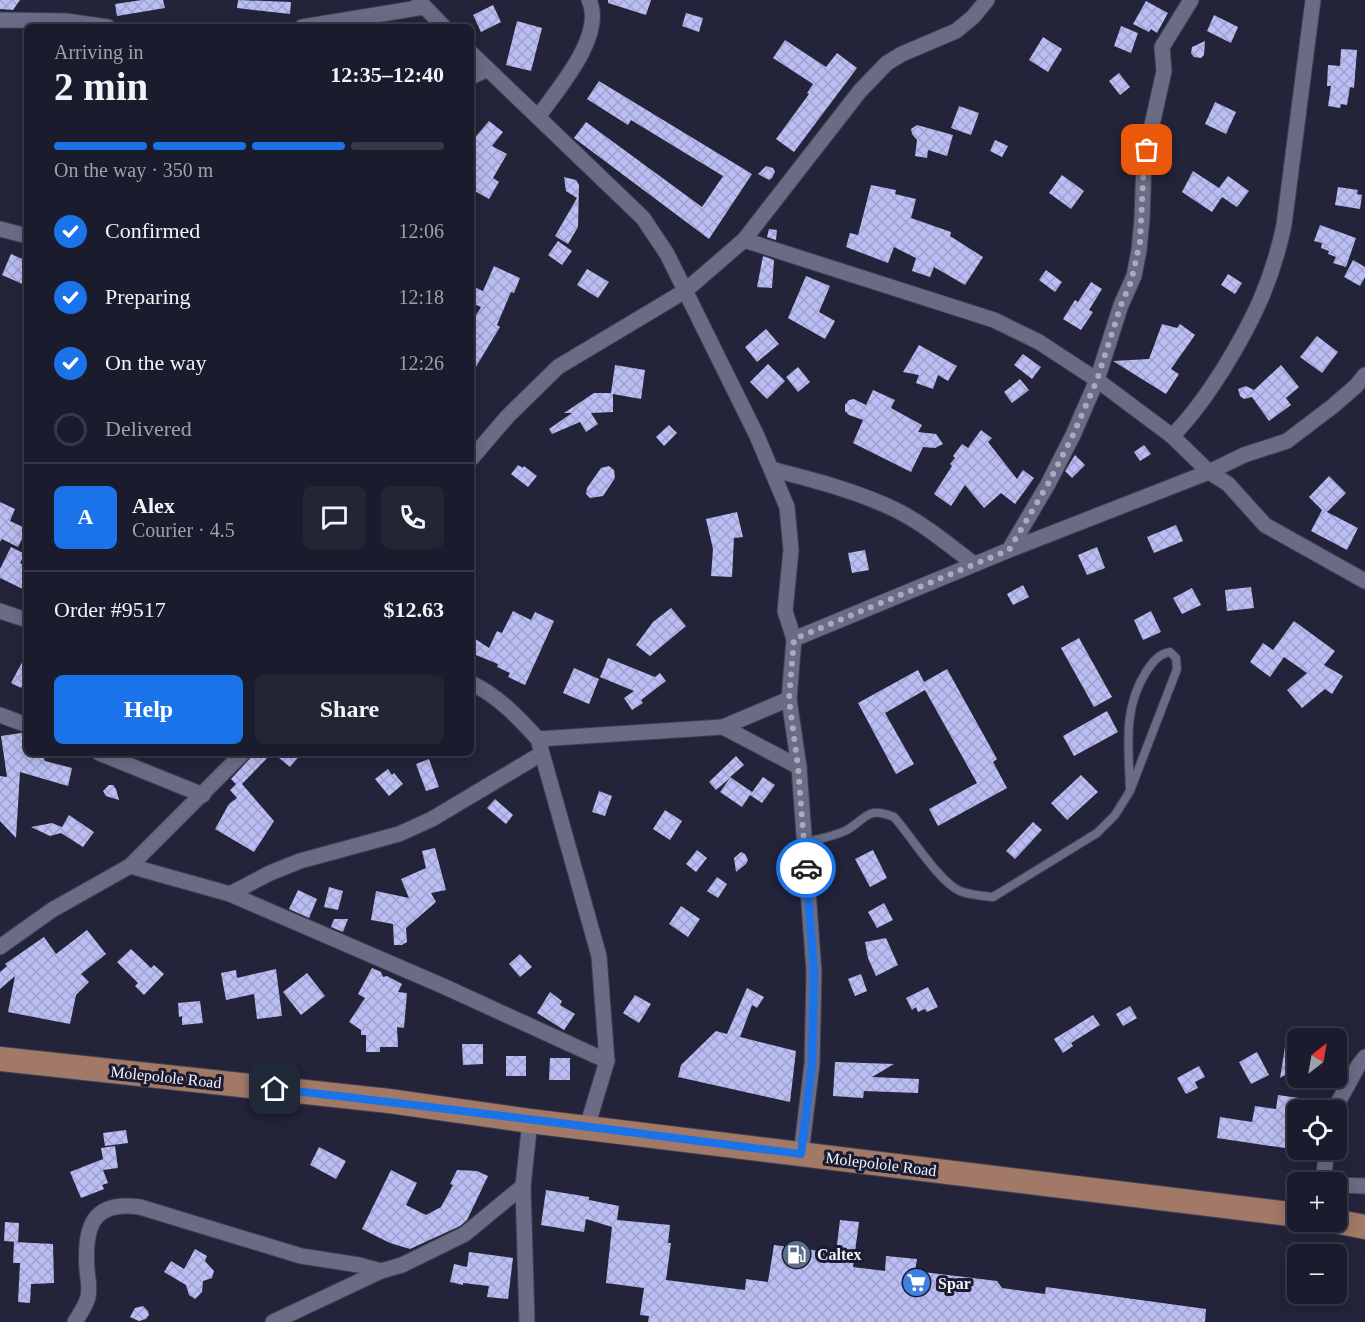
<!DOCTYPE html>
<html lang="en">
<head>
<meta charset="utf-8">
<style>
  body { margin:0; font-family:Georgia,serif; background:#232434; color:#f1f3f6; height:100vh; display:flex; flex-direction:column; font-size:22px; white-space:nowrap }
  * { box-sizing:border-box; margin:0 }
  p { font-size:20px; color:#9fa1a9 }
  .icon { flex:none; width:33px; height:33px; fill:none; stroke:currentColor; stroke-width:2; stroke-linecap:round; stroke-linejoin:round }
  .map { position:relative; flex:1; overflow:hidden }
  .sheet { position:absolute; left:24px; top:24px; width:450px; height:732px; display:flex; flex-direction:column; background:#1a1b2c; border-radius:9px; box-shadow:0 3px 15px #0003,0 0 0 2px #383948 }
  .sheet>* { flex:none }
  .needle { width:39px; rotate:31deg }
  .controls { position:absolute; left:1287px; top:1028px; display:grid; gap:12px }
  .controls a { display:grid; place-items:center; width:60px; height:60px; border-radius:9px; background:#1a1b2c; box-shadow:0 3px 15px #0003,0 0 0 2px #383948; font-size:30px }
  .pin { position:absolute; display:grid; place-items:center; width:51px; height:51px; color:#fff; margin:-26px; border-radius:12px; box-shadow:0 3px 9px #0006 }
  .courier { position:absolute; display:grid; place-items:center; width:60px; height:60px; margin:-30px; border:4px solid #1a73e8; border-radius:50%; background:#fff; color:#222; box-shadow:0 2px 8px #0007 }
  .headline em { font-style:normal; font-weight:600 }
  .headline div { display:flex; flex-direction:column-reverse }
  .headline { display:flex; align-items:center; justify-content:space-between; height:102px; padding:0 30px }
  h1 { font-size:39px; font-weight:600; line-height:45px }
  .bar { display:grid; grid-template-columns:repeat(4,1fr); gap:9px 6px; align-content:center; height:72px; padding:0 30px }
  .bar i { height:8px; border-radius:4px; background:#383948 }
  .bar .on { background:#1a73e8 }
  .bar p { grid-column:span 4 }
  .line { display:flex; align-items:center; gap:15px; padding:0 30px; border-top:2px solid #383948 }
  .line div { flex:1 }
  .round { display:grid; place-items:center; flex:none; width:63px; height:63px; border-radius:9px; background:#232434 }
  ol { padding:0 30px; list-style:none }
  li { display:flex; align-items:center; gap:18px; height:66px }
  li p { margin-inline-start:auto }
  li .icon { padding:6px; border-radius:50%; background:#1a73e8; color:#fff; stroke-width:4 }
  li:last-child { color:#9fa1a9 }
  li i { width:33px; height:33px; border:3px solid #383948; border-radius:50% }
  .primary-button { display:flex; gap:12px; margin-top:auto; padding:12px 30px }
  .primary-button a { flex:1; height:69px; border-radius:9px; background:#1a73e8; color:#fff; font-size:24px; font-weight:600; line-height:69px; text-align:center }
  .primary-button a+a { background:#232434; color:#f1f3f6 }
  .map>svg:first-child { display:block }
</style>
</head>
<body>
<div class="map">
<svg width="1365" height="1322" viewBox="0 0 1365 1322">
  <defs>
    <pattern id="building-cross-hatch" width="8" height="8" patternUnits="userSpaceOnUse" patternTransform="scale(1.5)"><rect width="8" height="8" fill="#babdf3"/><path d="M0 0l8 8M0 8l8-8" fill="none" stroke="#9ea0c9"/></pattern>
  </defs>
  <rect width="100%" height="100%" fill="#23243a"/>
  <g fill="url(#building-cross-hatch)">
    <path d="M0,0H20L13,10L0,9Z"/>
    <path d="M142,0H163L165,8L117,16L115,4Z"/>
    <path d="M238,0L291,2L290,14L237,8Z"/>
    <path d="M608,0H651L646,15L608,3Z"/>
    <path d="M1146,1L1168,13L1157,33L1151,29L1149,32L1133,24Z"/>
    <path d="M493,5L501,22L481,32L473,15Z"/>
    <path d="M686,13L703,18L699,32L682,26Z"/>
    <path d="M1214,15L1238,27L1231,43L1207,31Z"/>
    <path d="M517,21L542,28L531,71L506,65Z"/>
    <path d="M1121,26L1138,33L1131,53L1114,46Z"/>
    <path d="M1043,37L1062,49L1048,72L1029,60Z"/>
    <path d="M785,40L826,67L837,53L857,68L794,152L776,139L809,94L807,93L813,84L773,58Z"/>
    <path d="M1205,41L1204,55L1201,58L1194,57L1191,53L1192,47Z"/>
    <path d="M1341,49L1357,50L1354,88L1350,87L1347,105L1341,104L1340,108L1328,106L1331,86H1327L1328,65L1340,66Z"/>
    <path d="M1119,73L1130,87L1120,95L1109,81Z"/>
    <path d="M599,81L752,174L709,239L574,138L586,122L702,207L723,176L631,120L628,125L587,99Z"/>
    <path d="M1215,102L1236,112L1226,134L1205,124Z"/>
    <path d="M959,106L979,113L971,135L951,128Z"/>
    <path d="M489,121L503,132L492,146L507,154L493,178L499,182L489,199L471,189V142Z"/>
    <path d="M917,125L953,135L947,156L928,150L927,158L915,156L917,140L912,134L911,129Z"/>
    <path d="M995,140L1008,146L1002,157L990,151Z"/>
    <path d="M766,166L773,168L775,172L772,178L769,180L758,174Z"/>
    <path d="M1193,171L1219,188L1228,176L1249,191L1237,207L1222,197L1212,212L1182,192Z"/>
    <path d="M1062,175L1084,191L1071,209L1049,193Z"/>
    <path d="M564,177L576,180L579,185L578,227L568,244L555,236L577,198L566,191Z"/>
    <path d="M871,185L896,190L895,194L916,199L911,218L951,232L950,236L983,257L965,285L934,267L930,277L912,271L916,258L894,247L888,263L846,247L850,233L858,235Z"/>
    <path d="M1338,187L1358,190L1357,194L1362,195L1360,209L1335,205Z"/>
    <path d="M1320,225L1356,238L1346,267L1333,263L1336,257L1328,254L1329,251L1321,248L1322,243L1314,241Z"/>
    <path d="M769,229L777,230L776,240L767,237Z"/>
    <path d="M558,241L572,251L562,265L548,255Z"/>
    <path d="M11,254L27,261V286L2,275Z"/>
    <path d="M763,256L774,260L772,288L757,287Z"/>
    <path d="M1353,260L1365,267V277L1360,286L1344,277Z"/>
    <path d="M494,266L520,278L514,293L511,292L497,325L500,327L471,375V323L481,307L471,303V296L474,287L483,291Z"/>
    <path d="M587,269L609,282L598,298L577,285Z"/>
    <path d="M1046,270L1062,282L1055,292L1039,280Z"/>
    <path d="M1228,274L1242,283L1235,294L1221,285Z"/>
    <path d="M806,276L830,286L819,312L835,321L825,339L788,318Z"/>
    <path d="M1091,282L1102,289L1089,310L1093,312L1081,330L1063,319L1075,300L1078,302Z"/>
    <path d="M1162,324L1177,328L1180,324L1195,335L1171,369L1179,374L1166,394L1113,361L1149,359Z"/>
    <path d="M766,329L779,344L757,362L745,347Z"/>
    <path d="M1317,336L1338,352L1322,373L1300,357Z"/>
    <path d="M919,345L957,366L948,381L938,375L933,389L916,383L919,375L903,372Z"/>
    <path d="M1023,354L1041,367L1032,379L1014,365Z"/>
    <path d="M768,364L785,381L767,399L750,382Z"/>
    <path d="M615,365L645,370L641,399L613,394V412L591,413L598,424L586,432L580,422L552,434L549,429L572,413H564L594,393H611Z"/>
    <path d="M1281,365L1299,387L1286,398L1291,405L1269,421L1252,397L1244,399L1240,396L1238,389L1246,386L1254,390Z"/>
    <path d="M798,367L810,382L798,392L786,377Z"/>
    <path d="M1020,379L1029,390L1012,403L1004,392Z"/>
    <path d="M873,390L895,400L891,408L922,425L918,432L936,434L943,444L935,448L923,447L911,472L853,443L863,420L849,415L845,411V405L849,400L854,399L866,405Z"/>
    <path d="M669,425L677,433L664,446L656,437Z"/>
    <path d="M981,430L992,438L988,442L1017,479L1023,470L1034,478L1015,504L1001,493L984,508L965,485L951,506L934,494L952,466L950,464L955,458L953,456L962,444L968,448Z"/>
    <path d="M1144,445L1151,454L1140,461L1134,452Z"/>
    <path d="M1075,455L1085,465L1072,478L1065,471Z"/>
    <path d="M518,465L523,468L524,466L537,476L528,487L511,474Z"/>
    <path d="M609,466L614,470L615,478L603,496L590,498L586,494L587,488L601,468Z"/>
    <path d="M1329,476L1346,493L1327,512L1358,528L1347,550L1311,531L1322,510L1309,497Z"/>
    <path d="M0,502L15,509L10,521L27,529L18,547L2,539L0,542Z"/>
    <path d="M737,512L743,537L734,538L732,577L711,576L713,549L706,519Z"/>
    <path d="M1176,525L1183,541L1154,553L1147,537Z"/>
    <path d="M11,547L25,554L20,563L27,567V591L0,578V569Z"/>
    <path d="M1097,547L1105,568L1087,575L1078,555Z"/>
    <path d="M865,550L869,570L852,573L848,553Z"/>
    <path d="M1023,585L1029,597L1013,605L1007,594Z"/>
    <path d="M1251,587L1254,608L1227,611L1225,590Z"/>
    <path d="M1192,588L1201,605L1182,614L1173,598Z"/>
    <path d="M671,608L686,626L650,656L636,645L653,622Z"/>
    <path d="M513,611L531,620L535,612L554,621L525,685L508,677L510,673L497,667L498,664L471,653V636L489,648L497,631L502,633Z"/>
    <path d="M1151,611L1161,632L1143,640L1134,620Z"/>
    <path d="M1294,621L1335,651L1324,665L1343,676L1332,694L1325,689L1302,708L1287,690L1307,673L1284,657L1270,677L1250,662L1263,643L1273,650Z"/>
    <path d="M1079,638L1112,697L1094,707L1061,648Z"/>
    <path d="M27,653V678L21,688L11,683Z"/>
    <path d="M608,658L655,677L660,673L666,681L641,700L643,703L632,710L624,698L634,691L600,677Z"/>
    <path d="M574,668L599,679L589,704L563,693Z"/>
    <path d="M947,669L997,759L993,762L1007,788L938,826L929,809L977,783L925,690L885,713L914,764L896,774L858,703L918,670L924,682Z"/>
    <path d="M1107,711L1118,732L1074,756L1063,736Z"/>
    <path d="M21,733L27,735V753L42,754L45,761L72,768L68,786L20,772L16,838L0,821V776L7,777L1,736Z"/>
    <path d="M255,753H272L242,784L274,821L254,852L215,829L229,804L237,798L230,790L236,784L231,779Z"/>
    <path d="M273,753H302L290,767Z"/>
    <path d="M736,756L744,765L730,777L752,792L742,807L720,792L730,778L716,790L709,782Z"/>
    <path d="M429,759L439,787L426,791L416,764Z"/>
    <path d="M388,769L392,775L394,773L403,784L389,796L375,779Z"/>
    <path d="M1081,775L1098,792L1067,820L1051,803Z"/>
    <path d="M763,777L775,785L762,803L750,795Z"/>
    <path d="M109,785H113L116,789L119,800L106,796L103,791Z"/>
    <path d="M599,791L612,796L605,816L592,812Z"/>
    <path d="M495,799L513,815L506,824L487,808Z"/>
    <path d="M665,810L682,821L670,840L653,829Z"/>
    <path d="M69,815L94,832L83,847L61,833L50,836L31,827L52,823L62,827Z"/>
    <path d="M1033,822L1042,830L1015,859L1006,851Z"/>
    <path d="M435,848L446,890L431,893L436,902L406,928L407,942L402,945H394L393,924L371,920L376,891L409,898L401,879L426,868L422,851Z"/>
    <path d="M697,850L707,858L696,872L686,864Z"/>
    <path d="M873,850L887,878L870,887L855,859Z"/>
    <path d="M741,852L745,854L748,860L746,864L736,872L734,858Z"/>
    <path d="M717,877L727,884L718,898L707,891Z"/>
    <path d="M329,887L343,891L338,910L324,907Z"/>
    <path d="M298,890L317,899L309,918L289,909Z"/>
    <path d="M884,903L893,920L877,928L868,912Z"/>
    <path d="M681,906L700,919L688,937L669,924Z"/>
    <path d="M334,919H348L343,932L331,927Z"/>
    <path d="M87,930L106,954L81,974L89,982L76,995L70,1024L8,1012L15,976L0,989V972L7,966L5,964L44,937L56,954Z"/>
    <path d="M886,938L898,965L876,976L868,958L865,942Z"/>
    <path d="M131,949L151,968L154,965L164,974L144,995L135,986L138,983L117,962Z"/>
    <path d="M520,954L532,967L520,977L509,964Z"/>
    <path d="M372,968L381,972L383,977L387,976L402,984L398,992L407,993L404,1028L397,1027L398,1047H380V1052H366V1035H361V1030L349,1022L365,998L358,994Z"/>
    <path d="M276,969L282,1016L257,1019L254,994L226,1000L221,973L236,970L237,978Z"/>
    <path d="M307,973L325,996L301,1015L283,992Z"/>
    <path d="M861,974L867,991L855,996L848,979Z"/>
    <path d="M928,987L938,1007L927,1012L925,1009L918,1012L916,1007L912,1010L906,998Z"/>
    <path d="M747,988L764,997L757,1008L752,1005L740,1037L796,1051L790,1102L678,1077L681,1065L716,1031L727,1034Z"/>
    <path d="M550,992L562,1001L560,1005L575,1014L564,1030L537,1013Z"/>
    <path d="M635,995L651,1004L639,1023L623,1013Z"/>
    <path d="M200,1001L203,1023L182,1025V1016L179,1017L178,1003Z"/>
    <path d="M1130,1006L1137,1018L1123,1026L1116,1014Z"/>
    <path d="M1093,1015L1100,1025L1071,1043L1073,1046L1063,1053L1054,1039Z"/>
    <path d="M462,1044H483V1064L463,1065Z"/>
    <path d="M1285,1047L1297,1068L1280,1078Z"/>
    <path d="M1257,1052L1269,1075L1251,1084L1239,1062Z"/>
    <rect x="506" y="1056" width="20" height="20"/>
    <path d="M550,1058H570V1080H549Z"/>
    <path d="M835,1062L894,1064L872,1077L919,1079L918,1093L864,1091L863,1098L833,1096Z"/>
    <path d="M1199,1066L1205,1077L1195,1082L1198,1088L1186,1094L1177,1078Z"/>
    <path d="M1278,1095L1327,1102L1324,1110H1298V1150L1217,1138L1220,1117L1252,1122L1255,1106L1276,1109Z"/>
    <path d="M126,1130L128,1143L105,1146L103,1133Z"/>
    <path d="M115,1146L118,1168L103,1170L108,1183L102,1185L104,1189L81,1198L70,1172L103,1159L101,1148Z"/>
    <path d="M319,1147L346,1161L336,1179L310,1165Z"/>
    <path d="M391,1170L417,1183L406,1205L426,1215L441,1207L453,1185L450,1184L457,1170L477,1171L488,1176L467,1220L460,1226L410,1249L390,1243L362,1229Z"/>
    <path d="M546,1190L589,1197V1200L619,1206L617,1220L670,1225L668,1243H671L666,1280L745,1290L746,1279L768,1282L774,1245L836,1253L840,1220L859,1222L853,1267L885,1271L886,1256L917,1259L915,1271L997,1281L1002,1288L1045,1294L1046,1287L1206,1309L1205,1322H648L649,1316L640,1315L644,1288L606,1283L612,1227L586,1219L584,1232L541,1225Z"/>
    <path d="M5,1222L19,1223L18,1242L4,1241Z"/>
    <path d="M14,1242L53,1244L54,1283L31,1284L30,1303L18,1302L20,1263H13Z"/>
    <path d="M195,1249L207,1256L205,1261L214,1271L212,1278L203,1281L202,1292L195,1299L189,1295L186,1285L164,1272L171,1261L184,1269Z"/>
    <path d="M469,1252L513,1258L508,1299L487,1297L489,1286L463,1283V1285L450,1282L454,1264L467,1267Z"/>
    <path d="M143,1306L148,1311L149,1315L146,1319L139,1321L130,1317L135,1308Z"/>
  </g>
  <g fill="none" stroke-linecap="round" stroke-linejoin="round">
    <defs>
      <path id="lane" d="M804,842C819,839 833,837 847,830C867,818 867,806 894,817C911,836 939,882 960,891C970,895 982,896 993,897L1097,833L1115,815L1130,791L1177,669L1176,658L1170,652C1158,654 1152,663 1146,672C1122,710 1129,748 1130,791"/>
      <g id="street">
        <path d="M419,1L444,27"/>
        <path d="M0,20L66,21L108,27"/>
        <path d="M302,27L424,7"/>
        <path d="M471,53L643,218L667,254L757,436L787,507L791,550L785,611L794,639L789,699L799,767L814,972L812,1064L801,1154"/>
        <path d="M471,77L488,69"/>
        <path d="M538,117C557,90 606,35 589,0"/>
        <path d="M0,229L27,236"/>
        <path d="M744,240L994,320L1039,342L1097,380L1172,436L1209,472L1228,484L1265,525L1365,581"/>
        <path d="M1172,436C1193,415 1208,393 1224,368C1254,319 1272,281 1284,225L1313,0"/>
        <path d="M471,459L507,417L558,367L685,291L744,240L860,91L887,63L902,54L956,31L973,17L987,0"/>
        <path d="M771,469C812,480 854,490 894,509C923,523 949,545 974,564"/>
        <path d="M1009,550L1048,484L1073,435L1097,380L1121,305L1134,276L1139,250L1142,219L1144,161L1164,71L1162,47L1191,0"/>
        <path d="M0,611L27,620"/>
        <path d="M794,639L1009,550L1209,472L1244,455L1287,441L1333,406L1356,386L1365,375"/>
        <path d="M471,683C498,696 518,717 538,739L599,956L607,1061L587,1127"/>
        <path d="M0,715L27,725"/>
        <path d="M723,727L799,767"/>
        <path d="M538,739L723,727L789,699"/>
        <path d="M99,753L203,795"/>
        <path d="M130,866L230,894L443,986L607,1061"/>
        <path d="M230,894L270,873L300,861L399,834L432,819L541,754"/>
        <path d="M0,947L52,910L130,866L243,753"/>
        <path d="M1334,1110L1358,1066L1365,1057"/>
        <path d="M1323,1182L1327,1149"/>
        <path d="M1336,1185L1365,1186"/>
        <path d="M523,1186L527,1322"/>
        <path d="M75,1322C79,1315 86,1306 88,1297C90,1288 88,1279 87,1270C84,1227 92,1200 140,1207L301,1256L359,1265L381,1271"/>
        <path d="M273,1322L381,1271L402,1265L465,1234L523,1186L530,1121"/>
      </g>
      <g id="primary">
        <path d="M0,1059L389,1101L530,1121L1298,1215"/>
        <path d="M1334,1221L1365,1227"/>
      </g>
    </defs>
    <use href="#lane" stroke="#3f4052" stroke-width="10"/>
    <use href="#street" stroke="#3f4052" stroke-width="17"/>
    <use href="#primary" stroke="#3f4052" stroke-width="26"/>
    <use href="#lane" stroke="#6a6c86" stroke-width="8"/>
    <use href="#street" stroke="#6a6c86" stroke-width="15"/>
    <use href="#primary" stroke="#a27866" stroke-width="24"/>
  </g>
  <g fill="none" stroke-linecap="round" stroke-linejoin="round">
    <path stroke="#aaabba" stroke-width="6" stroke-dasharray="0 10.8" d="M806,868L798,767L789,699L794,639L1009,550L1048,484L1073,435L1097,380L1121,305L1131,282L1140,242L1144,161L1147,150"/>
    <path stroke="#1a73e8" stroke-width="8" d="M275,1089C451,1108 626,1132 801,1154L812,1064L814,972L806,868"/>
  </g>
  <defs>
    <symbol id="fuel-disc" viewBox="-11 -11 22 22"><circle r="9.5" fill="#5c6f8a" stroke="#1a1b30"/><path d="M-5.5-6h7V0h2V4h1.3V-2.5L3-4.5l.8-.8L6-3V5H2.5V1h-1V6h-7ZM-4.2-4.7v3.2H.2V-4.7Z" fill="#fff"/></symbol>
    <symbol id="supermarket-disc" viewBox="-11 -11 22 22"><circle r="9.5" fill="#3f7fe0" stroke="#1a1b30"/><path d="M-6-5.5h2.5l.6 2H6L4.5 2H-2.5L-4.4-4H-6ZM-1.5 3.2a1.3 1.3 0 1 0 .1 0ZM3 3.2a1.3 1.3 0 1 0 .1 0Z" fill="#fff"/></symbol>
  </defs>
  <g fill-rule="evenodd">
    <use href="#fuel-disc" x="780" y="1238" width="33" height="33"/>
    <use href="#supermarket-disc" x="900" y="1266" width="33" height="33"/>
  </g>
  <g text-anchor="middle" dominant-baseline="central" stroke-width="6" stroke-linejoin="round" paint-order="stroke">
    <g font-size="16" fill="#f2f3ff" stroke="#1a1b30">
      <text transform="translate(166 1077) rotate(6)">Molepolole Road</text>
      <text transform="translate(881 1164) rotate(7)">Molepolole Road</text>
    </g>
    <g font-size="16" font-weight="bold" fill="#f2f3ff" stroke="#1a1b30" text-anchor="start">
      <text x="817" y="1254">Caltex</text>
      <text x="938" y="1283">Spar</text>
    </g>
  </g>
</svg>
<div class="controls">
<a><svg class="needle" viewBox="-14 -14 28 28"><path d="M0-13l5 13h-10z" fill="#e53935"/><path d="M0 13l5-13h-10z" fill="#9fa1a9"/></svg></a>
<a><svg class="icon" aria-label="locate" viewBox="0 0 24 24"><circle cx="12" cy="12" r="6"/><path d="M12 2v4M12 18v4M2 12h4M18 12h4"/></svg></a>
<a>+</a>
<a>−</a>
</div>
<div class="pin" style="left:1147px;top:150px;background:#ea580c"><svg class="icon" aria-label="bag" viewBox="0 0 24 24"><path d="M5 8h14l-1 12H6zM9 8a3 3 0 0 1 6 0"/></svg></div>
<div class="pin" style="left:275px;top:1089px;background:#1f2937"><svg class="icon" aria-label="home" viewBox="0 0 24 24"><path d="M3 11l9-7 9 7M6 9v11h12V9"/></svg></div>
<div class="courier" style="left:806px;top:868px"><svg class="icon" aria-label="car" viewBox="0 0 24 24"><path d="M5 17H2v-5l4-1 3-4h7l3 4 3 1v5h-3M9 17h6M6 11h13"/><circle cx="7" cy="17" r="2"/><circle cx="17" cy="17" r="2"/></svg></div>
<section class="sheet">
<div class="headline"><div><h1>2 min</h1><p>Arriving in</p></div><em>12:35–12:40</em></div>
<div class="bar"><i class="on"></i><i class="on"></i><i class="on"></i><i></i><p>On the way · 350 m</p></div>
<ol>
<li><svg class="icon" aria-label="check" viewBox="0 0 24 24"><path d="M5 12l5 5 9-10"/></svg>Confirmed<p>12:06</p></li>
<li><svg class="icon" aria-label="check" viewBox="0 0 24 24"><path d="M5 12l5 5 9-10"/></svg>Preparing<p>12:18</p></li>
<li><svg class="icon" aria-label="check" viewBox="0 0 24 24"><path d="M5 12l5 5 9-10"/></svg>On the way<p>12:26</p></li>
<li><i></i>Delivered</li>
</ol>
<div class="line" style="height:108px"><b class="round" style="background:#1a73e8;color:#fff">A</b><div><b>Alex</b><p>Courier · 4.5</p></div><a class="round"><svg class="icon" aria-label="chat" viewBox="0 0 24 24"><path d="M4 5h16v11H9l-5 4z"/></svg></a><a class="round"><svg class="icon" aria-label="phone" viewBox="0 0 24 24"><path d="M5 4h4l2 5-3 2q2 4 5 5l2-3 5 2v4C11 20 4 13 5 4z"/></svg></a></div>
<div class="line" style="height:78px"><div>Order #9517</div><b>$12.63</b></div>
<div class="primary-button"><a>Help</a><a>Share</a></div>
</section>
</div>
</body>
</html>
